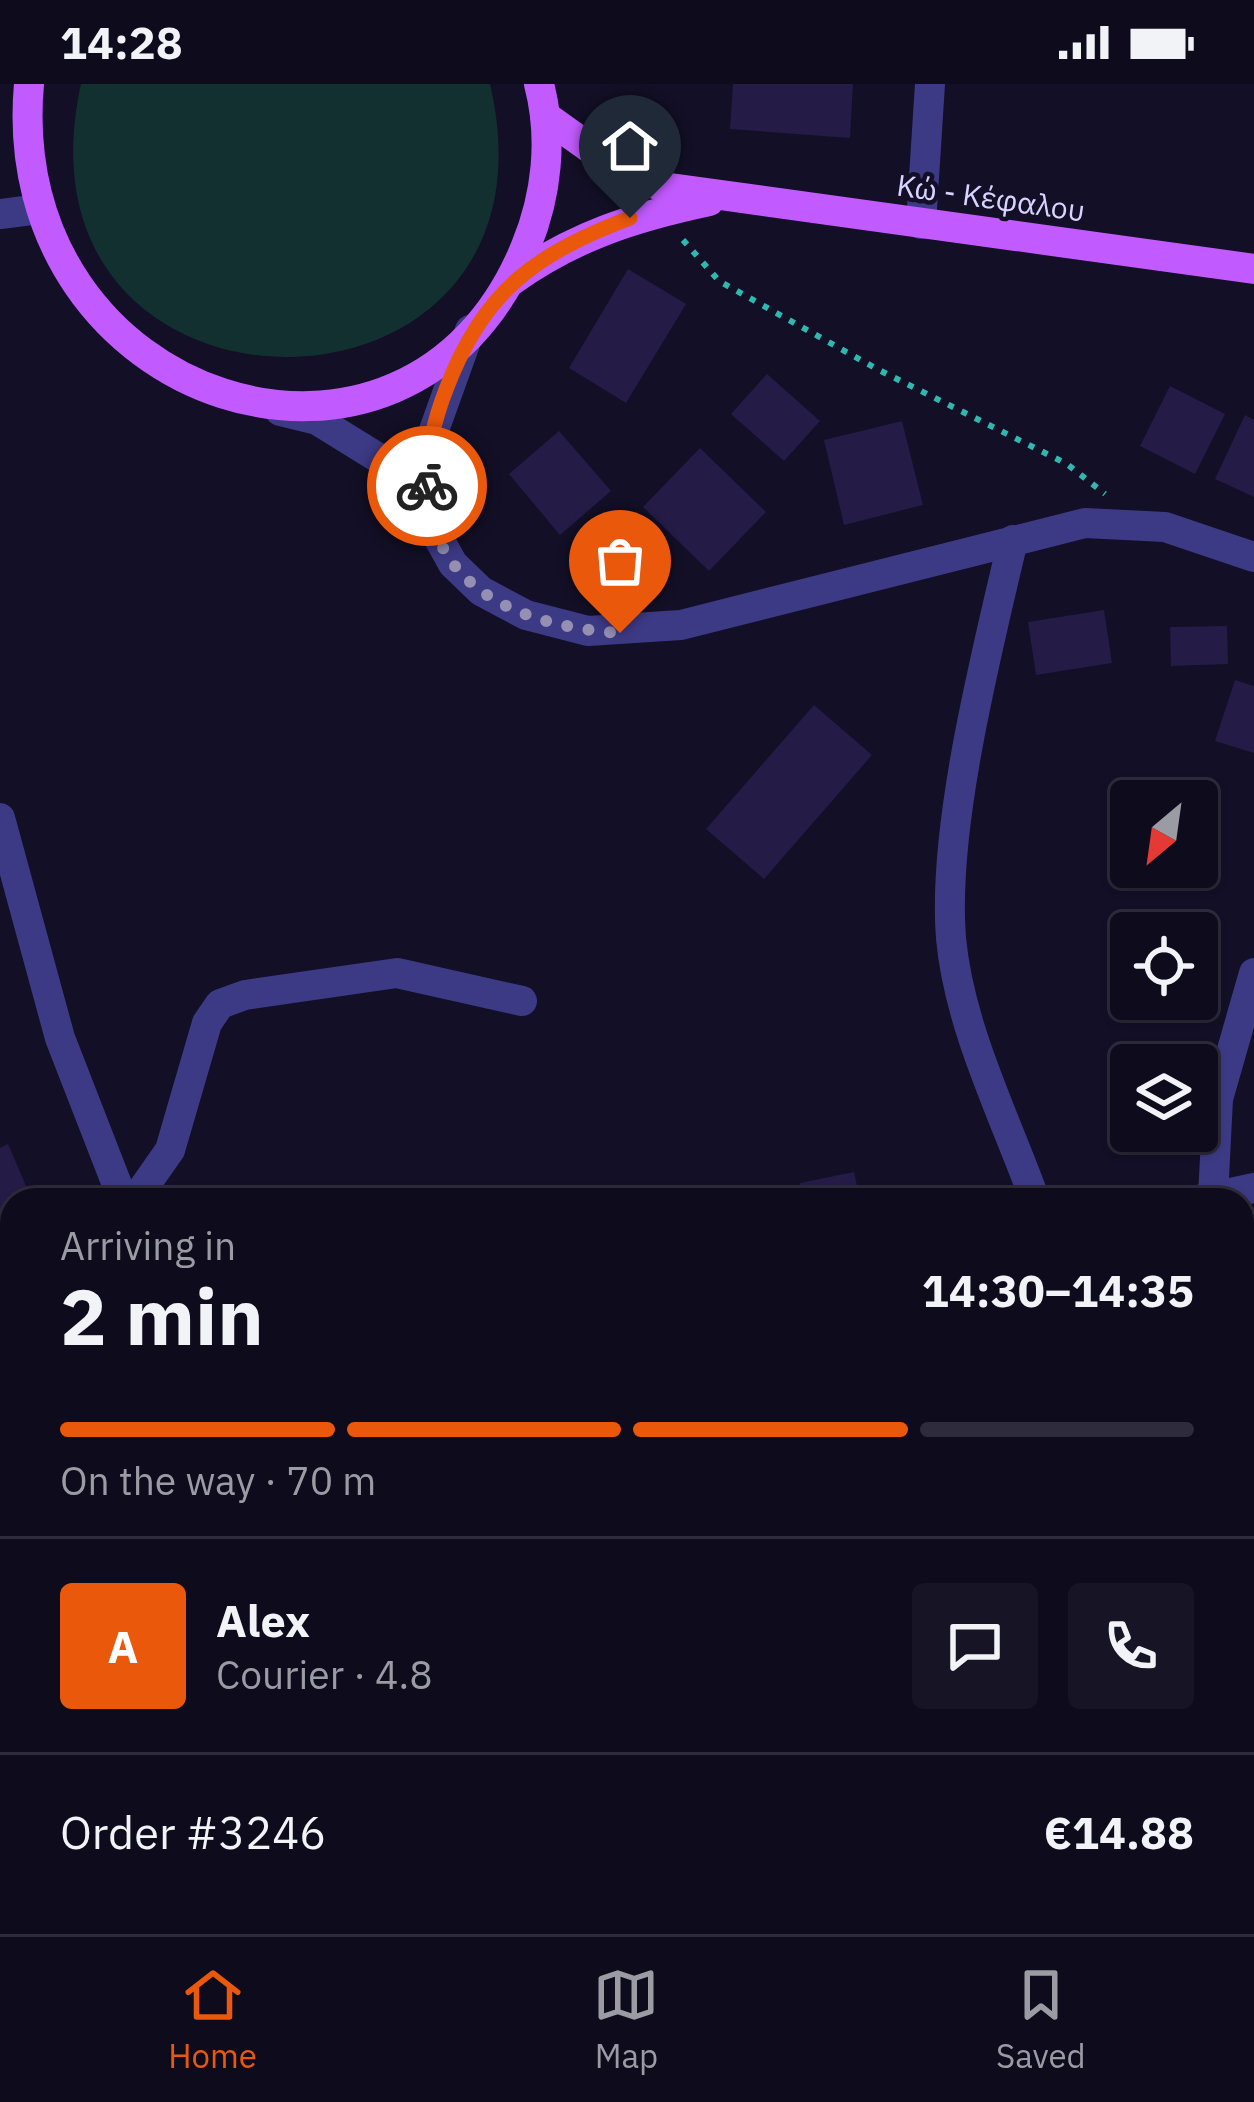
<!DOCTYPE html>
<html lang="en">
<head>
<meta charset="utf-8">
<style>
  body { margin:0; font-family:"IBM Plex Sans",sans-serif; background:#171425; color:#f1f3f6; height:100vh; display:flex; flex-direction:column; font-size:45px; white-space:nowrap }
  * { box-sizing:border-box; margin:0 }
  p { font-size:39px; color:#9b9ba3 }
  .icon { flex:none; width:66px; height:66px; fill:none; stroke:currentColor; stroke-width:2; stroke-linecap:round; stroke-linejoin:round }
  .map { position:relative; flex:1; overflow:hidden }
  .details { position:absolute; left:0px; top:1104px; width:1254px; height:747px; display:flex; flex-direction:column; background:#0e0b1c; border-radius:36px 36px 0 0; box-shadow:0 3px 9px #0004,0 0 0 3px #2e2b3b }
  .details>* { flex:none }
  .needle { width:78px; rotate:209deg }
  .controls { position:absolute; left:1110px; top:696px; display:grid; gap:24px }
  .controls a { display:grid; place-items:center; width:108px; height:108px; border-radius:12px; background:#0e0b1c; box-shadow:0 3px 9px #0004,0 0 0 3px #2e2b3b; font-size:60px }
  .pin { position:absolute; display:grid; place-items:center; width:102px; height:102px; color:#fff; margin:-123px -51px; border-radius:50% 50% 50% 0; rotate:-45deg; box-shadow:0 0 12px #0007 }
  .pin .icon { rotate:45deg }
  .courier { position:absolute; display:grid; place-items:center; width:120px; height:120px; margin:-60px; border:9px solid #ea580c; border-radius:50%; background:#fff; color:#222; box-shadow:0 3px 15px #0007 }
  .head em { font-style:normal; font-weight:700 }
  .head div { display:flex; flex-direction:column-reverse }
  .head { display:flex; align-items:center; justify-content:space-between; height:204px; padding:0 60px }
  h1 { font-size:78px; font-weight:700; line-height:90px }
  .bar { display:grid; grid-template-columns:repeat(4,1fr); gap:18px 12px; align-content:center; height:144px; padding:0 60px }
  .bar i { height:15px; border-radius:9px; background:#2e2b3b }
  .bar .current { background:#ea580c }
  .bar p { grid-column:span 4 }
  .line { display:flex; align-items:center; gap:30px; padding:0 60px; border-top:3px solid #2e2b3b }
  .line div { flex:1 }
  .round { display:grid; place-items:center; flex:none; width:126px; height:126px; border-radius:12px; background:#171425 }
  .status { display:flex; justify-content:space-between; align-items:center; height:84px; padding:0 60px; background:#0e0b1c; direction:ltr }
  .status svg { height:33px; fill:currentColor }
  .tab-bar { display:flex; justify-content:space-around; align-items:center; height:168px; border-top:3px solid #2e2b3b; background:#0e0b1c; font-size:33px; color:#9b9ba3 }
  .tab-bar a { display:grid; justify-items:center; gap:6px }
  .tab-bar .current { color:#ea580c }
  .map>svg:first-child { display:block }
</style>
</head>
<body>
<div class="status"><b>14:28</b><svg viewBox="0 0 49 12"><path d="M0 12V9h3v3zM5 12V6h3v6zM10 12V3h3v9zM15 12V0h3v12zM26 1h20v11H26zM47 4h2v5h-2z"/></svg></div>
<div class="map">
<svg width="1254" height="1850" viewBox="0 0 1254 1850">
  <rect width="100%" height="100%" fill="#130f26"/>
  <path fill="#12302f" d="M81,0H490C575,363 0,365 81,0Z"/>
  <g fill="#241b47">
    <path d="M733,0H853L850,54L730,45Z"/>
    <path d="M628,185L686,220L626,319L569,284Z"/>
    <path d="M767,290L820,337L784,377L731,330Z"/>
    <path d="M1170,302L1225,330L1195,390L1140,362Z"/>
    <path d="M1245,331L1254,336V413L1215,395Z"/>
    <path d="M902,337L923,421L844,441L824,356Z"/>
    <path d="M559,347L611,407L560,451L509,390Z"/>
    <path d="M700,364L766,428L709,487L643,423Z"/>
    <path d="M1104,526L1112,579L1036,591L1028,538Z"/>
    <path d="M1227,542L1228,580L1171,582L1170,543Z"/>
    <path d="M1235,596L1254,602V669L1215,657Z"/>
    <path d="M814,621L872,671L764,795L706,745Z"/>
    <path d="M8,1060L32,1116H12V1132L0,1137V1064Z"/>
    <path d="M854,1088L860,1116H803L800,1099Z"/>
    <path d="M738,1101L747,1116H713Z"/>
    <path d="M1254,1198V1242L1242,1244V1200Z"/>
    <path d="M12,1216V1281L0,1282V1217Z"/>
    <path d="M12,1374V1430L0,1418V1386Z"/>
    <path d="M0,1609L12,1626V1706L7,1710L0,1701Z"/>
  </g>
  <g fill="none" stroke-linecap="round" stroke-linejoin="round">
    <g stroke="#2fb8b0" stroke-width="6" stroke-dasharray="6 9" stroke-linecap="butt">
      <path d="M683,156L719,197L877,285L1067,380L1105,410"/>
      <path d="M143,1850L165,1839"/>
    </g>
    <g stroke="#3d3a85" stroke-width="30">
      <path d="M0,130L32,126"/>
      <path d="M921,140L930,0"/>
      <path d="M280,327L317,336L380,375L429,437L453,480L481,507L526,531L588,547L681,541L1085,439L1165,443L1254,473"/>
      <path d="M429,437V360L470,246"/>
      <path d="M1013,456C987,568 942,742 951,854C959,943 1005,1033 1035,1116"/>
      <path d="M0,734L60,954L123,1116"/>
      <path d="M1213,1113L1218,1015L1254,889"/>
      <path d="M135,1116L170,1066L207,939L220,920L245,911L397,889L522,917"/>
      <path d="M1198,1116L1254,1104"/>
      <path d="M0,1173L12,1172"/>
      <path d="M1242,1186L1254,1184"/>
      <path d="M1242,1328L1254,1351"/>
      <path d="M1242,1686L1254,1692"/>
      <path d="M0,1769L12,1760"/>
    </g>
    <g stroke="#c25bff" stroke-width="30">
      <path d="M29,0C0,320 409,451 526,162C547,111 553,54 539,0"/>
      <path d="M545,32L622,87L663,103L1254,185"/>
      <path d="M511,197C574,152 634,133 709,117"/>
    </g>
  </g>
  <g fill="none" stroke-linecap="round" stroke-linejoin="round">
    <path stroke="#948fb3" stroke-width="12" stroke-dasharray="0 21.6" d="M427,402C431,509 529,543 620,549"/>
    <path stroke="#ea580c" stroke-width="15" d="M427,402C426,367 434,336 447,303C484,207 535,170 630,134"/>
  </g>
  <g text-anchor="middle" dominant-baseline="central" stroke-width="9" stroke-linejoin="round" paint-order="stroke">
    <g font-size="30" fill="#d9d4ff" stroke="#130f26">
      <text transform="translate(991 113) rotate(8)">Κώ - Κέφαλου</text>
    </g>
  </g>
</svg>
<div class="controls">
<a><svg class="needle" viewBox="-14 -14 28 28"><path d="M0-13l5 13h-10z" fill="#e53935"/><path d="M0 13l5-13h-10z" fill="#9b9ba3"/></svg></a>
<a><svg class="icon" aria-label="locate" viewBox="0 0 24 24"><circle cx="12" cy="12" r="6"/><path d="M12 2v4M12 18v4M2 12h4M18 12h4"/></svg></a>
<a><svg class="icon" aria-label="layers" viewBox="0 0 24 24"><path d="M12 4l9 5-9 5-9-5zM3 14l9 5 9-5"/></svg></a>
</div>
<div class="pin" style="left:620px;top:549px;background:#ea580c"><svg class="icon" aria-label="bag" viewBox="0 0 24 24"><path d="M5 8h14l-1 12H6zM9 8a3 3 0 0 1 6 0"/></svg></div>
<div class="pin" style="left:630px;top:134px;background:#1f2937"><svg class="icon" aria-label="home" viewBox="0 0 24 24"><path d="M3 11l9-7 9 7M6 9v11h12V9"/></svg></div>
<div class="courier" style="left:427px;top:402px"><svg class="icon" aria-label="bike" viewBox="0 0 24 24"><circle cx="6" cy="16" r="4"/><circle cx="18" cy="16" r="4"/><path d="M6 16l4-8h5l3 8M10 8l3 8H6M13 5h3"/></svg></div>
<section class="details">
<div class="head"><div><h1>2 min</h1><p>Arriving in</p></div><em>14:30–14:35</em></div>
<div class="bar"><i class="current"></i><i class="current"></i><i class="current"></i><i></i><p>On the way · 70 m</p></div>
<div class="line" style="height:216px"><b class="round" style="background:#ea580c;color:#fff">A</b><div><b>Alex</b><p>Courier · 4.8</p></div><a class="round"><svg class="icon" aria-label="chat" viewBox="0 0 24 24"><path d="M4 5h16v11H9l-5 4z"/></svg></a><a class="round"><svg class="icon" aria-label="phone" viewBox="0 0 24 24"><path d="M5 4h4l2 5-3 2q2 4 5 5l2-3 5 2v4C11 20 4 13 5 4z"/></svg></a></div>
<div class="line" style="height:156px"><div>Order #3246</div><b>€14.88</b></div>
</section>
</div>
<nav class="tab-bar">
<a class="current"><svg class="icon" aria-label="home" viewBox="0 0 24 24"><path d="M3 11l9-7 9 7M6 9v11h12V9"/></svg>Home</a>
<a><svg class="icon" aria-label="map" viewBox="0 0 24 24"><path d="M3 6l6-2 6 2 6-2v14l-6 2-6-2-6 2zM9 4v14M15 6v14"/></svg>Map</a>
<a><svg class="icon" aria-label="saved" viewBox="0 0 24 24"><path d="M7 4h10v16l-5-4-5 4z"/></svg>Saved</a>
</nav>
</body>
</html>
